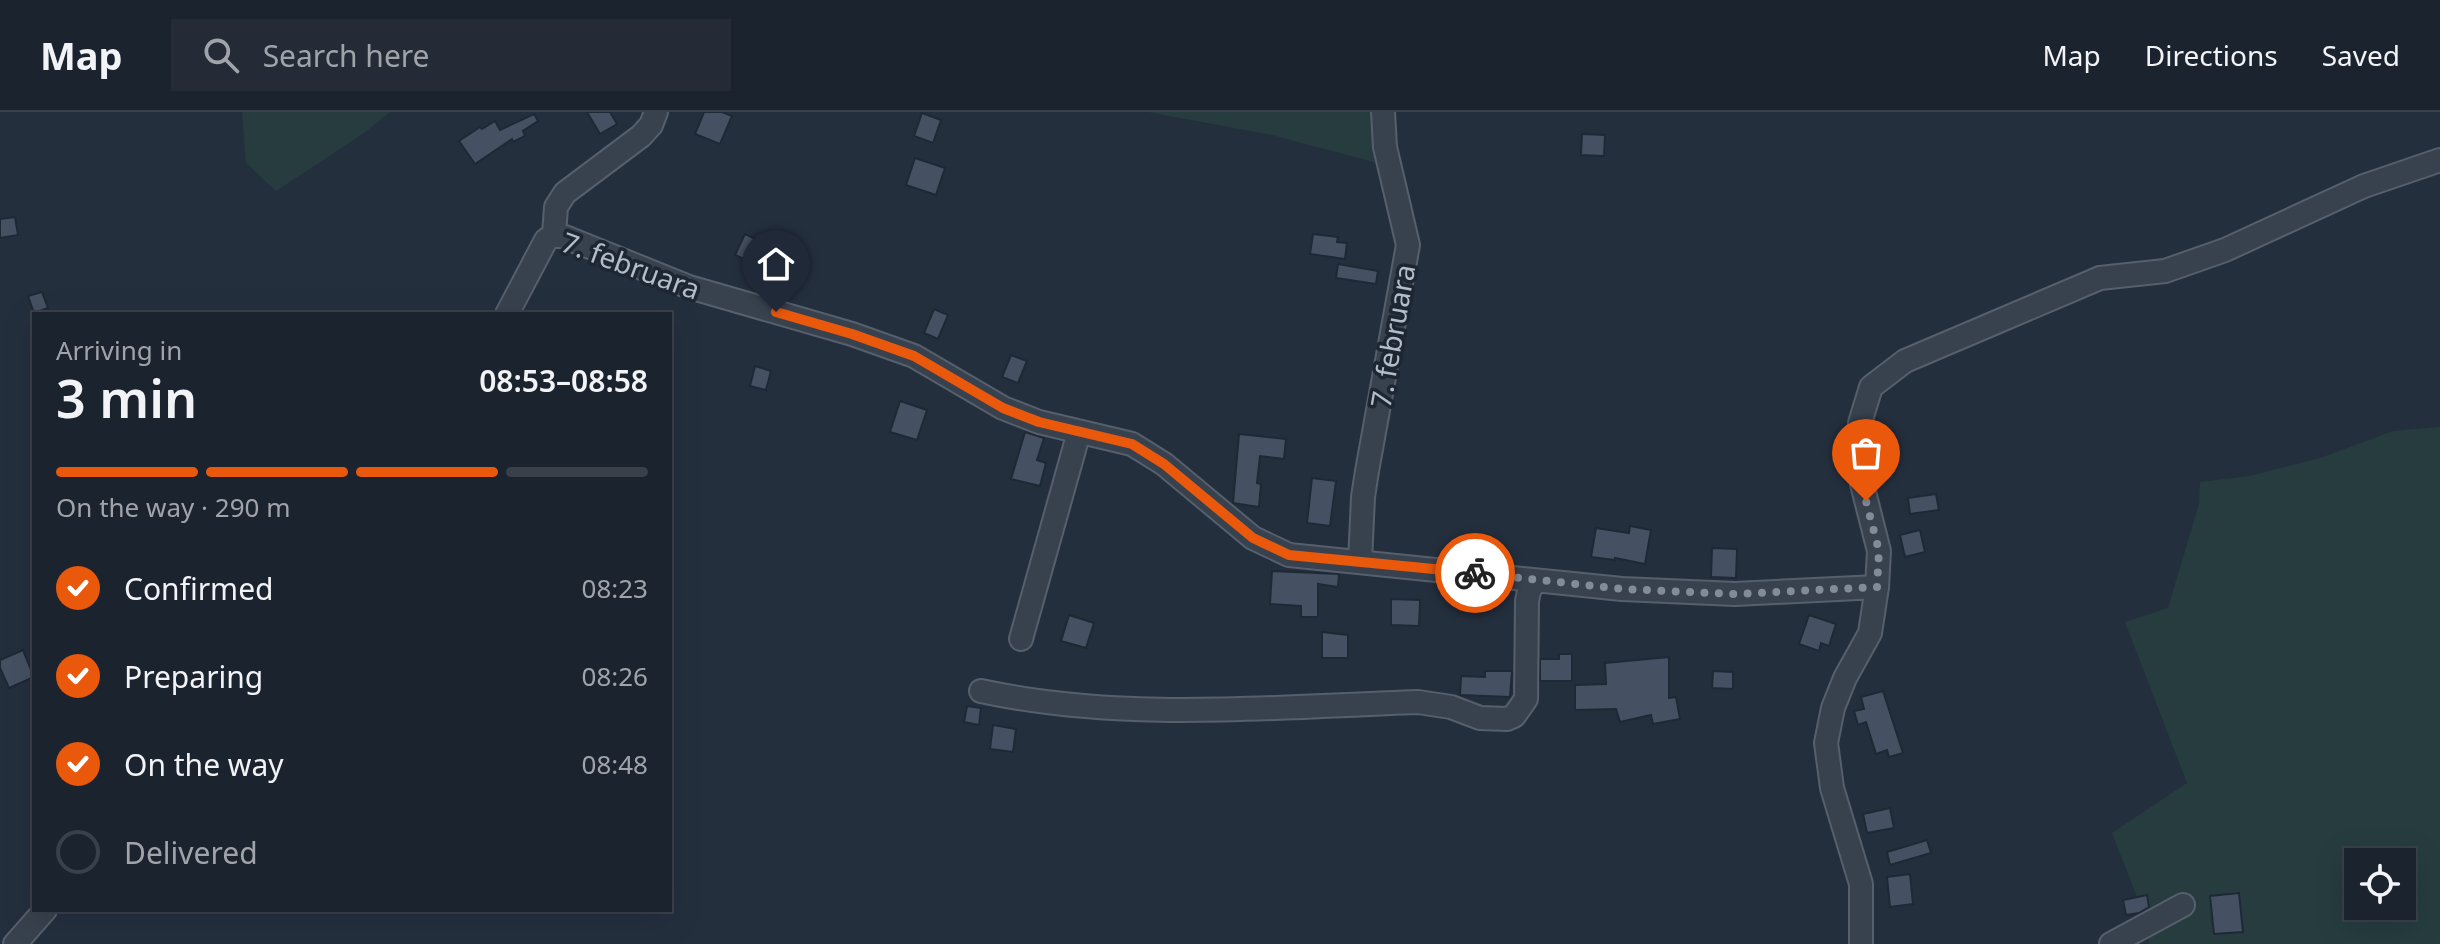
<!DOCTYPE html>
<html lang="en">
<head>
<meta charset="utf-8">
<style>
  body { margin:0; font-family:"Noto Sans",sans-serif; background:#242b36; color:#f1f3f6; height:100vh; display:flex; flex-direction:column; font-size:30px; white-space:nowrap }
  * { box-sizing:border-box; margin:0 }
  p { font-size:26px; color:#a0a4aa }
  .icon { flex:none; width:44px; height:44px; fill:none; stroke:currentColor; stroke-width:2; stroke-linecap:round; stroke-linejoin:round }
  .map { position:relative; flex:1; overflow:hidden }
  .details { position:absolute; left:32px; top:200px; width:640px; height:600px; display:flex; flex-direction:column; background:#1b232e; border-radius:0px; box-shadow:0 8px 32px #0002,0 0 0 2px #39404a }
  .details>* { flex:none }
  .buttons { position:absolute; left:2344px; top:736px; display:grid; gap:16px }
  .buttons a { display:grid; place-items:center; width:72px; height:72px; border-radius:0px; background:#1b232e; box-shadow:0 8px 32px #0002,0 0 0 2px #39404a; font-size:40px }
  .pin { position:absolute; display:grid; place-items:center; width:68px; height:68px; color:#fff; margin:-82px -34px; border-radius:50% 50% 50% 0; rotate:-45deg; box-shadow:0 0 8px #0007 }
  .pin .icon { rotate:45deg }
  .courier { position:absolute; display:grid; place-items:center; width:80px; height:80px; margin:-40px; border:6px solid #ea580c; border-radius:50%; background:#fff; color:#222; box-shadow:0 2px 10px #0007 }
  .summary em { font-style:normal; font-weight:600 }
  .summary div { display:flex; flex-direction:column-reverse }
  .summary { display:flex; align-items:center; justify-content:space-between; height:136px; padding:0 24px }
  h1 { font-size:52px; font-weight:600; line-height:60px }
  .bar { display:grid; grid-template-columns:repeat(4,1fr); gap:12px 8px; align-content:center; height:96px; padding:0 24px }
  .bar i { height:10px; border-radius:6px; background:#39404a }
  .bar .selected { background:#ea580c }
  .bar p { grid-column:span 4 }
  ol { padding:0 24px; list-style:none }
  li { display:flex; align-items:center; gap:24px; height:88px }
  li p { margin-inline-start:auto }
  li .icon { padding:8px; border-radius:50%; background:#ea580c; color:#fff; stroke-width:4 }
  li:last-child { color:#a0a4aa }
  li i { width:44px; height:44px; border:4px solid #39404a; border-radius:50% }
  header { display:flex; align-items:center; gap:48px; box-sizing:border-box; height:112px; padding:0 40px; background:#1b232e; border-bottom:2px solid #39404a }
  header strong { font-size:38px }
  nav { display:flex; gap:44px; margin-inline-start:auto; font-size:28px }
  .search { width:560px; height:72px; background:#242b36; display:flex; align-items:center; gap:20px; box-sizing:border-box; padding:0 28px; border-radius:0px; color:#a0a4aa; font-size:30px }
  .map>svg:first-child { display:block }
</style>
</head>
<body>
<header>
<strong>Map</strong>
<div class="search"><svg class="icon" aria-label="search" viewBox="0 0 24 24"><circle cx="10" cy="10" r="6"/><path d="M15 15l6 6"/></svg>Search here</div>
<nav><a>Map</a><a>Directions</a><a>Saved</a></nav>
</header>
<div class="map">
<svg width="2440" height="832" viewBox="0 0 2440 832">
  <rect width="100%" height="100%" fill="#242f3e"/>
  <g fill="#263c3f" fill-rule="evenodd">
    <path d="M242,0H390L364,21L276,79L246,51Z"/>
    <path d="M1148,0H1370L1381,52L1272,23Z"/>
    <path d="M2440,315V832H2149L2143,800L2112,721L2187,671L2125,510L2168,496L2199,392L2200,370L2250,364L2320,346L2393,319ZM2358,750H2402V794H2358Z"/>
  </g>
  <g fill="#455162" stroke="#1f2835" stroke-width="2">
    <path d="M587,0H610L617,12L600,22Z"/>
    <path d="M704,0H722L732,4L720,32L695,22Z"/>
    <path d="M922,1L941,8L933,31L914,24Z"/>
    <path d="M534,2L538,9L523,19L525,24L513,30L512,27L475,52L459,29L480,15L482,17L495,9L500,18Z"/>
    <path d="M1582,22L1605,23L1604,44L1581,43Z"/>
    <path d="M915,46L945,56L936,83L906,73Z"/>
    <path d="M15,105L18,123L0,126V107Z"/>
    <path d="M745,122L762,130L753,151L735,143Z"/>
    <path d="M1313,122L1338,125L1337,130L1347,131L1345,147L1310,142Z"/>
    <path d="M1338,152L1378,159L1376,172L1336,166Z"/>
    <path d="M42,180L48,196L34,201L28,184Z"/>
    <path d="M934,197L948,203L938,227L924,221Z"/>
    <path d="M1011,243L1027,249L1018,271L1002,265Z"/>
    <path d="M755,254L771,259L766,278L750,274Z"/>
    <path d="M900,289L927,298L917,328L890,320Z"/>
    <path d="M1025,320L1044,326L1037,348L1046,351L1040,374L1011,367Z"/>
    <path d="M1239,322L1286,327L1284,347L1260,344L1257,371L1261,372L1259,395L1233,391Z"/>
    <path d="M1312,366L1336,369L1330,414L1307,411Z"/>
    <path d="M1936,382L1939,398L1910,402L1908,386Z"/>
    <path d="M1630,414L1651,418L1645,452L1615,446V448L1591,445L1596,416L1629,421Z"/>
    <path d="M1920,418L1925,440L1905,445L1900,423Z"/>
    <path d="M1712,436L1737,437L1736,466L1711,465Z"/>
    <path d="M1272,459L1339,462L1338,475L1318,472V505H1301V494L1270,492Z"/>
    <path d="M1391,487L1420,488L1419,514L1391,513Z"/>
    <path d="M1069,503L1094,511L1086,536L1061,529Z"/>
    <path d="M1809,503L1836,512L1829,534L1821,531L1819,539L1799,532Z"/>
    <path d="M1322,520L1348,523V546H1322Z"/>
    <path d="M23,538L34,565L9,576L0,556V548Z"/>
    <path d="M1559,542H1572V569H1540V547H1559Z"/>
    <path d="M1669,545V586L1676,585L1680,607L1653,612L1651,603L1620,610L1616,597L1575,598V573L1606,572L1605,551Z"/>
    <path d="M1485,559H1512L1510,585L1460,583L1461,564L1485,565Z"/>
    <path d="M1713,559L1733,560V577L1712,576Z"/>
    <path d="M1883,579L1903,641L1889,645L1887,638L1876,642L1866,610L1858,613L1854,599L1864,597L1861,585Z"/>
    <path d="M967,594L981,596L979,613L964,610Z"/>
    <path d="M993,613L1016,617L1013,640L990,637Z"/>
    <path d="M1890,696L1894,716L1867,721L1863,702Z"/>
    <path d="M1927,728L1931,741L1890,753L1887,740Z"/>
    <path d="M1910,762L1913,792L1890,795L1887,765Z"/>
    <path d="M2239,781L2243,820L2214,822L2210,784Z"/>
    <path d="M2147,783L2149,795L2139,801L2126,803L2123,788Z"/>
  </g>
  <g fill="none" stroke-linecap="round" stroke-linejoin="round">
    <defs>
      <g id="minor">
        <path d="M554,123L556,95L565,81L641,24L651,13L656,0"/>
        <path d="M507,202L546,128L554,123L565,125L689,175L852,222L914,244L1003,296L1039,310L1132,332L1164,352L1253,426L1289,443L1622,477L1735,482L1877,475L1870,521L1845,566L1833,596L1826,631L1832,676L1861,772V832"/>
        <path d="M1360,450L1363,385L1367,359L1408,133L1385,35L1383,0"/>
        <path d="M1877,475L1879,439L1862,372L1860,311L1871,275L1905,249L2100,166L2165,159L2225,138L2364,74L2440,48"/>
        <path d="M1021,527L1079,320"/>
        <path d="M981,579C1124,610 1273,595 1418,590L1451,595L1480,606L1507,607L1514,604L1526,587L1527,489L1529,479L1535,469"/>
        <path d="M15,832L45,798"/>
        <path d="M2111,832L2183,793"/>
      </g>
    </defs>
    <use href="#minor" stroke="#565f6c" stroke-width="26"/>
    <use href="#minor" stroke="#38414e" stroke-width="22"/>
  </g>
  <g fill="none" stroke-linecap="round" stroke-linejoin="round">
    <path stroke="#828b98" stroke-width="8" stroke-dasharray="0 14.4" d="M1475,461L1622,477L1735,482L1877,475L1879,439L1866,389"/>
    <path stroke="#ea580c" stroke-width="10" d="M776,200L852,222L914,244L1003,296L1039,310L1132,332L1164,352L1253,426L1289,443L1475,461"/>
  </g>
  <g text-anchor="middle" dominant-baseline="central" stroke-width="7" stroke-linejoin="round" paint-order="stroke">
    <g font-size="28" fill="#b4bcc9" stroke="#1d2633">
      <text transform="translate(631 153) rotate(20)">7. februara</text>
      <text transform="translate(1392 224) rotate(-80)">7. februara</text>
    </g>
  </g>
</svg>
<div class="buttons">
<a><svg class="icon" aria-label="locate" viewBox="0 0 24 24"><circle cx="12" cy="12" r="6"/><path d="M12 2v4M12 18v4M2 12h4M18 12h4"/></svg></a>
</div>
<div class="pin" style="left:1866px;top:389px;background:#ea580c"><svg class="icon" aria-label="bag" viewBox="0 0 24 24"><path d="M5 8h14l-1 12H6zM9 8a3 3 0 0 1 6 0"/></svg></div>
<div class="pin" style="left:776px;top:200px;background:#1f2937"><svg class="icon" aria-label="home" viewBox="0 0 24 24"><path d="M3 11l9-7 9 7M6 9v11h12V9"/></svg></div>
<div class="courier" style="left:1475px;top:461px"><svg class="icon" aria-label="bike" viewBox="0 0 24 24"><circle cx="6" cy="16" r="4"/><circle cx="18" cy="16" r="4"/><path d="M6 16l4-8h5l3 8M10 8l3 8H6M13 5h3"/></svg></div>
<section class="details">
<div class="summary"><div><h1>3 min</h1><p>Arriving in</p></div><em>08:53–08:58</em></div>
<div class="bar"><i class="selected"></i><i class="selected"></i><i class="selected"></i><i></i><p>On the way · 290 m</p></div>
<ol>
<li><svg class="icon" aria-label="check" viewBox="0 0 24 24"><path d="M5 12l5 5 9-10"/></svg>Confirmed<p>08:23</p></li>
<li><svg class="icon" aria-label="check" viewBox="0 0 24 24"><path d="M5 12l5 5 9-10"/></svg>Preparing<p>08:26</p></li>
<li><svg class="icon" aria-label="check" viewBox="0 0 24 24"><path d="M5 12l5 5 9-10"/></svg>On the way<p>08:48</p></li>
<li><i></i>Delivered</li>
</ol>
</section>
</div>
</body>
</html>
